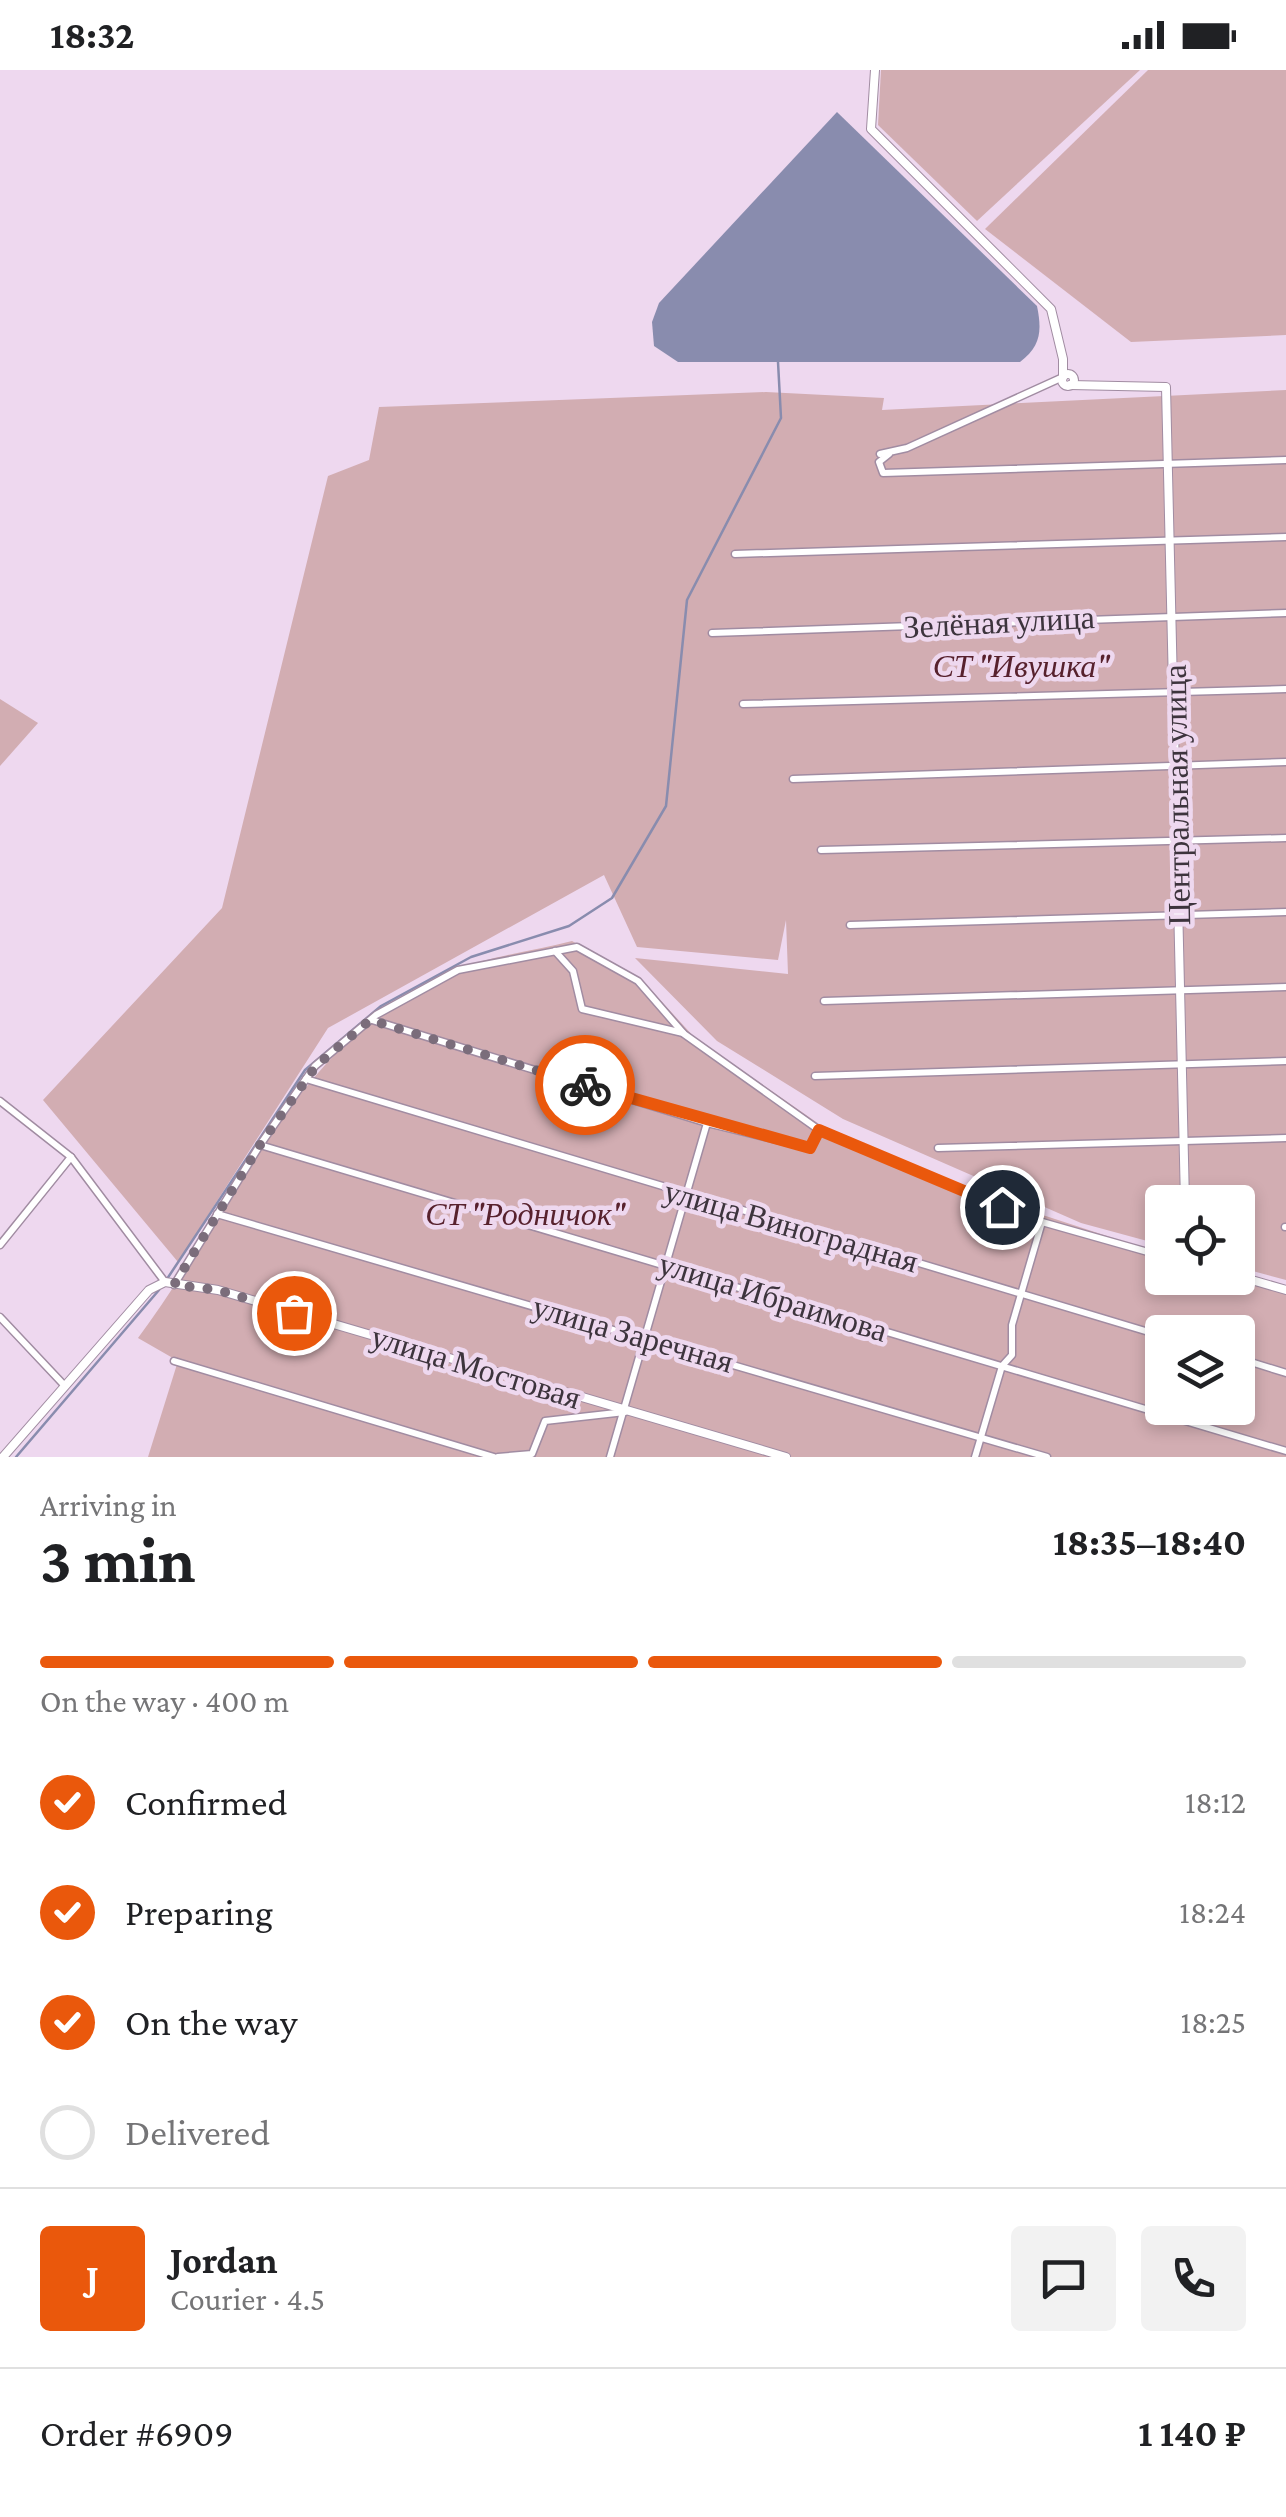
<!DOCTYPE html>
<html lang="en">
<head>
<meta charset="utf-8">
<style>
  body { margin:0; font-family:"Crimson Pro",serif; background:#f2f2f2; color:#202124; height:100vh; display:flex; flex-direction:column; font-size:38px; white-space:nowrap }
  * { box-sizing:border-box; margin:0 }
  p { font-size:32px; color:#757577 }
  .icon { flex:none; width:55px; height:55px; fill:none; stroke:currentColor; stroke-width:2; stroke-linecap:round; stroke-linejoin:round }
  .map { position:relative; height:1387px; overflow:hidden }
  .drawer { display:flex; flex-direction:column; background:#fff; flex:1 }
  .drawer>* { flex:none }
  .tools { position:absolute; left:1145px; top:1115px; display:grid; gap:20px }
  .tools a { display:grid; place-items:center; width:110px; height:110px; border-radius:10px; background:#fff; box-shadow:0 5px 15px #0003; font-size:50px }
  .pin { position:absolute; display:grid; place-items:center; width:85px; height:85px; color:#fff; margin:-42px; border:5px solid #fff; border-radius:50%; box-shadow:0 2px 10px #0007 }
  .courier { position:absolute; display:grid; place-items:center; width:100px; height:100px; margin:-50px; border:8px solid #ea580c; border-radius:50%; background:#fff; color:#222; box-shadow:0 2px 12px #0007 }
  .summary em { font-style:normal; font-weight:700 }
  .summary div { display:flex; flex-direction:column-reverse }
  .summary { display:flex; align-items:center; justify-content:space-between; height:170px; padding:0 40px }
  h1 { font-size:65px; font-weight:700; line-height:75px }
  .bar { display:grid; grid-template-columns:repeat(4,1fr); gap:15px 10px; align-content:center; height:120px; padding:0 40px }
  .bar i { height:12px; border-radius:8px; background:#e0e0e0 }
  .bar .current { background:#ea580c }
  .bar p { grid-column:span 4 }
  .line { display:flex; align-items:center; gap:25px; padding:0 40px; border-top:2px solid #e0e0e0 }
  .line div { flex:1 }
  .round { display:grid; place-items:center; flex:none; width:105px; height:105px; border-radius:10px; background:#f2f2f2 }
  ol { padding:0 40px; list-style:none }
  li { display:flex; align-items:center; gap:30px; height:110px }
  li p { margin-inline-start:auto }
  li .icon { padding:10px; border-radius:50%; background:#ea580c; color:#fff; stroke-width:4 }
  li:last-child { color:#757577 }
  li i { width:55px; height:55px; border:5px solid #e0e0e0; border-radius:50% }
  .status { display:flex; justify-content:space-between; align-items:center; height:70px; padding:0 50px; background:#fff; direction:ltr }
  .status svg { height:28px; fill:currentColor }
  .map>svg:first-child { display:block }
</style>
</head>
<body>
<div class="status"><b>18:32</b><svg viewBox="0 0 49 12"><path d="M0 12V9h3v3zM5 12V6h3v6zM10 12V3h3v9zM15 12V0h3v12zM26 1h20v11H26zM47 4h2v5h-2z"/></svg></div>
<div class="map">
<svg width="1286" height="1387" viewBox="0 0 1286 1387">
  <rect width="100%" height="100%" fill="#eed8ef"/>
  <g fill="#d2adb2" fill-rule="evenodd">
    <path d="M881,0H1140L977,151L878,55Z"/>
    <path d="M1148,0H1286V265L1131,272L985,159Z"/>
    <path d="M1286,320V1210L1238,1197V1132H1162V1175L1081,1153L843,1049L717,971L635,888L788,904L786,850L778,890L637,877L604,805L328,958L178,1192L43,1030L222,838L328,406L369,390L379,337L766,322L884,328L882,340Z"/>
    <path d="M0,629L38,653L0,696Z"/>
    <path d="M572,871L642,910L694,967L819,1054L985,1126L1162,1184V1208H1236L1286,1223V1387H148L178,1291L138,1268C233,1141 297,967 453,901C489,886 534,881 572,871ZM1162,1262H1238V1338H1162Z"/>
  </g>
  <path fill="#898cae" d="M837,42L1037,236C1042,261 1041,276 1020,292H678L654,276L652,252L659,233Z"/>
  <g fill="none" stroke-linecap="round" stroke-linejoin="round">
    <g stroke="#898cae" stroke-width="2.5">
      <path d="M167,1209L305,1000L381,936L471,887L569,856L612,828L666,736L687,530L781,348L778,292"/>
      <path d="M16,1387L159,1220"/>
    </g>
    <defs>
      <g id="minor">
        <path d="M880,384L907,378L1063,307"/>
        <path d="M889,384L879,392L883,403L1286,390"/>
        <path d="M735,484L1286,467"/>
        <path d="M712,563L1286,543"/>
        <path d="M743,634L1286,619"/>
        <path d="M793,709L1286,692"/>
        <path d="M821,780L1286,768"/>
        <path d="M850,855L1286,842"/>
        <path d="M555,881L573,901L582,939L683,963"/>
        <path d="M824,931L1286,917"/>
        <path d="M372,950L707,1053L810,1078L819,1060"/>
        <path d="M815,1006L1286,991"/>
        <path d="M306,1009L1162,1266"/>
        <path d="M0,1031L71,1087L165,1212"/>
        <path d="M260,1075L1286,1381"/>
        <path d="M938,1078L1286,1068"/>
        <path d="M217,1144L1047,1387"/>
        <path d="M1285,1157H1286"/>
        <path d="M0,1175L71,1087"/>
        <path d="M174,1215L260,1075L315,996L376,945L458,900L577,877L638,911L684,964L819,1060L1035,1150L1162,1186"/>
        <path d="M0,1247L64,1315"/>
        <path d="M1238,1288L1286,1303"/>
        <path d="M174,1291L494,1387"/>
        <path d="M498,1387L532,1384L545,1351L625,1342"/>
        <path d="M610,1387L707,1053"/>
        <path d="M975,1387L1002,1296L1012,1285V1255L1042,1152"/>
      </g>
      <g id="tertiary">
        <path d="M875,0L871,59L1051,239L1063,289V307"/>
        <circle cx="1068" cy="310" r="6"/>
        <path d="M1070,315L1166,317L1185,1132"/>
        <path d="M1238,1206L1286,1220"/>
        <path d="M3,1387L149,1220L165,1212L218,1220L786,1387"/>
      </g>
    </defs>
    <use href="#minor" stroke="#a18ca2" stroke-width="9"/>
    <use href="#tertiary" stroke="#a18ca2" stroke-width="10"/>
    <use href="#minor" stroke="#fff" stroke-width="6"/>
    <use href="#tertiary" stroke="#fff" stroke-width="8"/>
  </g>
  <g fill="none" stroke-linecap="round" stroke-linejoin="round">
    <path stroke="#7b6d7b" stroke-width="10" stroke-dasharray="0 18" d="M294,1243L218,1220L174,1215L260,1075L316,996L370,950L585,1015"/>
    <path stroke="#ea580c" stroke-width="12" d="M585,1015L810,1078L819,1060L1002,1137"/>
  </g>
  <g text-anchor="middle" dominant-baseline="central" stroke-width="9" stroke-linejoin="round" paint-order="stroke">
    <g font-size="32" fill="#3d343d" stroke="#eed8ef">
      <text transform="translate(999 552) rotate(-3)">Зелёная улица</text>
      <text transform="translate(1177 725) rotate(-91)">Центральная улица</text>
      <text transform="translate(791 1156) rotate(16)">улица Виноградная</text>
      <text transform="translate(773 1227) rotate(17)">улица Ибраимова</text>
      <text transform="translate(633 1264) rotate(16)">улица Заречная</text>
      <text transform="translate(476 1297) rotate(17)">улица Мостовая</text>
    </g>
    <g font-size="32" font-style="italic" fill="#57212d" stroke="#eed8ef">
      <text x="1021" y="596">СТ "Ивушка"</text>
      <text x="525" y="1144">СТ "Родничок"</text>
    </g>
  </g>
</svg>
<div class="tools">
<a><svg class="icon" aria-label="locate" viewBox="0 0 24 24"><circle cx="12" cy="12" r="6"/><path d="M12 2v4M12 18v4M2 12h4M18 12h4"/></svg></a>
<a><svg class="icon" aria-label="layers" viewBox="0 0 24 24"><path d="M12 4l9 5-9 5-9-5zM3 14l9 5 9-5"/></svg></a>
</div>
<div class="pin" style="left:294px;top:1243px;background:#ea580c"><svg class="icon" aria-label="bag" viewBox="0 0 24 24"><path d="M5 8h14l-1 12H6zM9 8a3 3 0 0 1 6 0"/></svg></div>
<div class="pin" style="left:1002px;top:1137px;background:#1f2937"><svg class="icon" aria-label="home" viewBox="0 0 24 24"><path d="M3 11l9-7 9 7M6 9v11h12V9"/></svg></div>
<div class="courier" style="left:585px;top:1015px"><svg class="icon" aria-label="bike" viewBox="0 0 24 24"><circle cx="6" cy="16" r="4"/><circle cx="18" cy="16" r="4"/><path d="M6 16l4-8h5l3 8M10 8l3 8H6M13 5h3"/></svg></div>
</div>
<section class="drawer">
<div class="summary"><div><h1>3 min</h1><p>Arriving in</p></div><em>18:35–18:40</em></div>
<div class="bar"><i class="current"></i><i class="current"></i><i class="current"></i><i></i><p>On the way · 400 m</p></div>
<ol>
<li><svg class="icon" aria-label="check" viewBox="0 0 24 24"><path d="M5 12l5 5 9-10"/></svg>Confirmed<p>18:12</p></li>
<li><svg class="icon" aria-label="check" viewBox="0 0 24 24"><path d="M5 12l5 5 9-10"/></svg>Preparing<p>18:24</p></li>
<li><svg class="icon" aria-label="check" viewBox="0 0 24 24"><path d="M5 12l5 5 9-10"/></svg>On the way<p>18:25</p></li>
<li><i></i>Delivered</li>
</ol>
<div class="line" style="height:180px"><b class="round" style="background:#ea580c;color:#fff">J</b><div><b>Jordan</b><p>Courier · 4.5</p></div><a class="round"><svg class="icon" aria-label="chat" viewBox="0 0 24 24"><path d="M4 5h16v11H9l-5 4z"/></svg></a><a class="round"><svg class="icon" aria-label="phone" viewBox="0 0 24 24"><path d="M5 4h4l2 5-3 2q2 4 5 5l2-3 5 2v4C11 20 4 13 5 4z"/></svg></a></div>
<div class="line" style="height:130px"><div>Order #6909</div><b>1 140 ₽</b></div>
</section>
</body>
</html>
